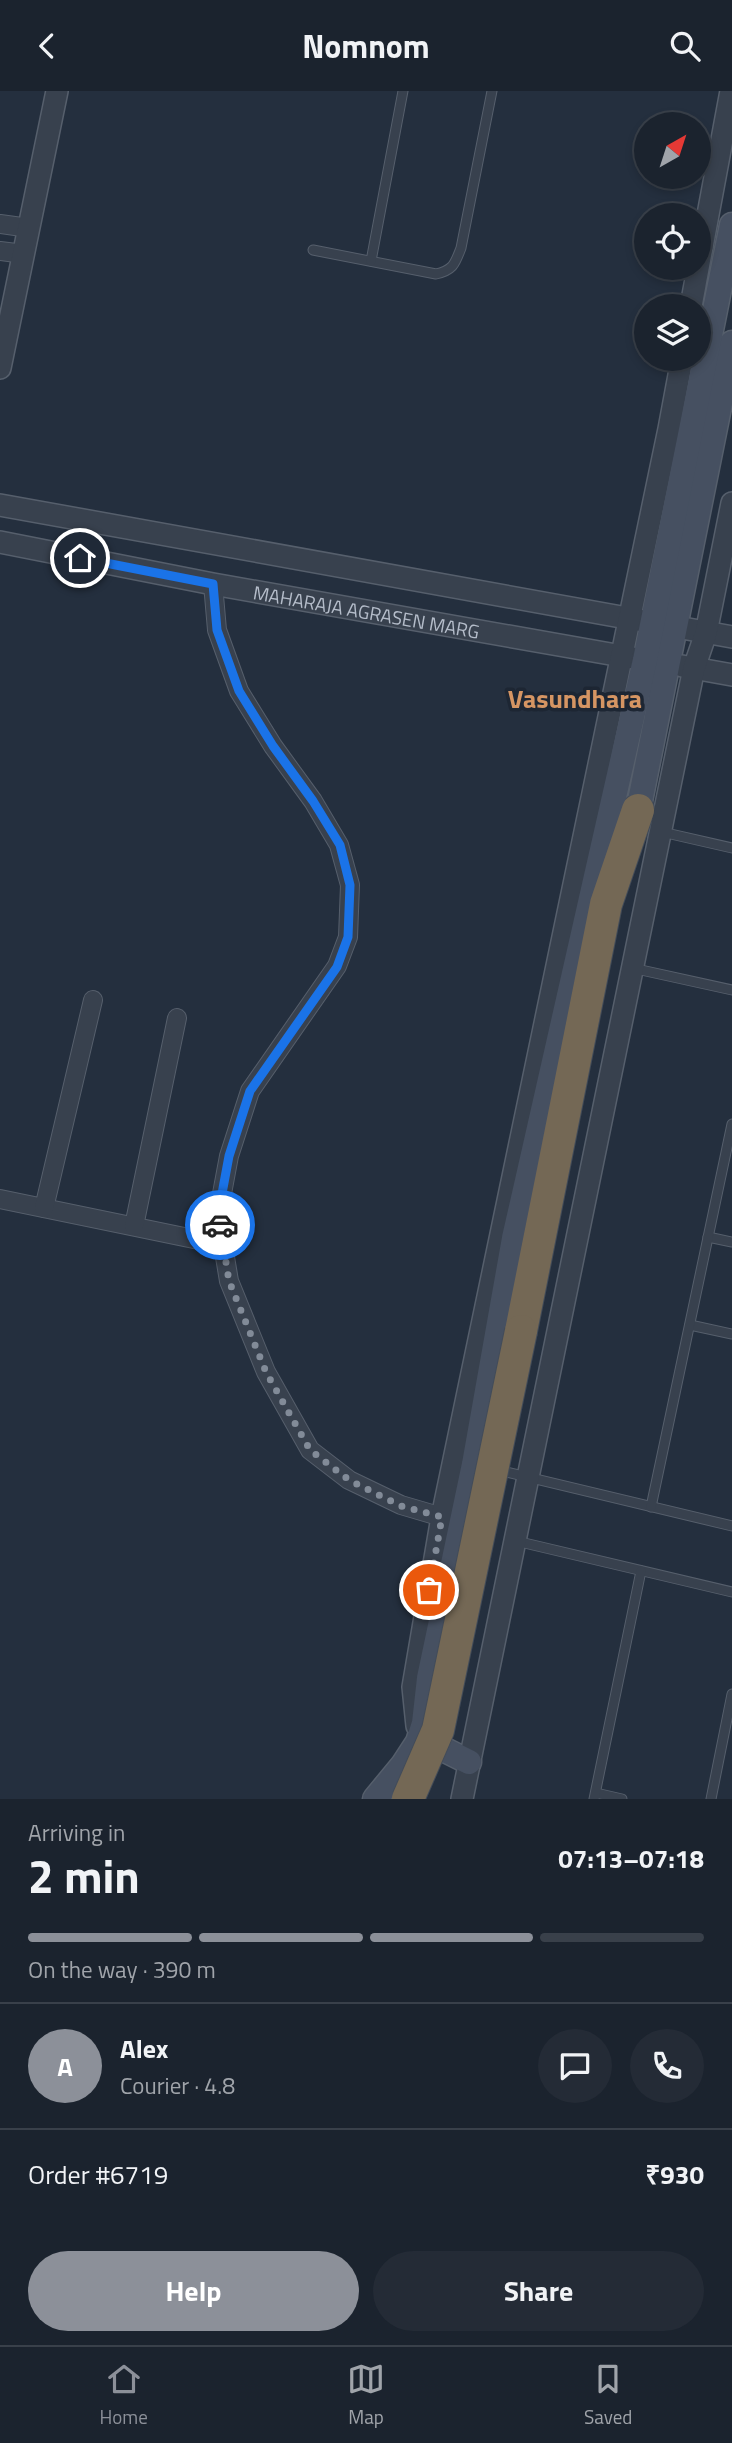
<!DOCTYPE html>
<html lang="en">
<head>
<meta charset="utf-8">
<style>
  body { margin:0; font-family:"Titillium Web",sans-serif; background:#242b36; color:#f1f3f6; height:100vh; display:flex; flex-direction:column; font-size:26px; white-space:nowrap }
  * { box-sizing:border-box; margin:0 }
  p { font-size:23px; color:#a0a4aa }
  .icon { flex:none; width:38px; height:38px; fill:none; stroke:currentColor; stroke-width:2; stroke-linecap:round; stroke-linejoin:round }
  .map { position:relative; height:1708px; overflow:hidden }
  .side { display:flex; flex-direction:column; background:#1b232e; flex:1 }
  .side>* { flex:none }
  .needle { width:46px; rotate:39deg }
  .tools { position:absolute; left:634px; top:21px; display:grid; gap:14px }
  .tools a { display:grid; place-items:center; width:77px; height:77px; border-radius:50%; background:#1b232e; box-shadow:0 4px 10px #0003,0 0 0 2px #39404a; font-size:35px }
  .pin { position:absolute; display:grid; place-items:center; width:60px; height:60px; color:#fff; margin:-30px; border:4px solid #fff; border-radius:50%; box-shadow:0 2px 7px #0007 }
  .courier { position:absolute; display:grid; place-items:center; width:70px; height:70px; margin:-35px; border:5px solid #1a73e8; border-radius:50%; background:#fff; color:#222; box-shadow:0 2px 9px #0007 }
  .overview em { font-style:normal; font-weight:700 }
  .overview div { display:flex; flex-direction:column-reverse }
  .overview { display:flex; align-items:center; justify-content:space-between; height:119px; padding:0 28px }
  h1 { font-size:46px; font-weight:700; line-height:52px }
  .bar { display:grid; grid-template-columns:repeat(4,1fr); gap:10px 7px; align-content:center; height:84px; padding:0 28px }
  .bar i { height:9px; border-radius:5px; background:#39404a }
  .bar .active { background:#8c9099 }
  .bar p { grid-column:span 4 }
  .line { display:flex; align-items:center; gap:18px; padding:0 28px; border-top:2px solid #39404a }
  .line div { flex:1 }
  .round { display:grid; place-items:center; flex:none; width:74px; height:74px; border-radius:37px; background:#242b36 }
  .cta { display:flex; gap:14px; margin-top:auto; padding:14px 28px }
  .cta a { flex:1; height:80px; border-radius:42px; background:#8c9099; color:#fff; font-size:28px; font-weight:700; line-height:80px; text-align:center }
  .cta a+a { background:#242b36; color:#f1f3f6 }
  header { display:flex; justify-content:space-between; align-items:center; height:91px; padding:0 28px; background:#1b232e; font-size:32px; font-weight:700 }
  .tabs { display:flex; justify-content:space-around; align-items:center; height:98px; border-top:2px solid #39404a; background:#1b232e; font-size:19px; color:#a0a4aa }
  .tabs a { display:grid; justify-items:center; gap:4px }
  .tabs .active { color:#8c9099 }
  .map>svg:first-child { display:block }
</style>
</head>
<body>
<header><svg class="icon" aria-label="back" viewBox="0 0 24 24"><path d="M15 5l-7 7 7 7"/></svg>Nomnom<svg class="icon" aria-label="search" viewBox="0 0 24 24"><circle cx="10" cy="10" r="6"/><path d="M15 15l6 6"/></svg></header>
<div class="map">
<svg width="732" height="1708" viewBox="0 0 732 1708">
  <rect width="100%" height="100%" fill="#242f3e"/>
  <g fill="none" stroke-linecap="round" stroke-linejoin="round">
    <defs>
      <g id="service">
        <path d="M313,159L436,183C454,179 455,172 461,157L492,0"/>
        <path d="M371,170L403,0"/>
        <path d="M662,741L732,757"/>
        <path d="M632,877L732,899"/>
        <path d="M708,1146L732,1151"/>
        <path d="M690,1234L732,1243"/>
        <path d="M502,1380L732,1435"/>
        <path d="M651,1416L732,1033"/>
        <path d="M516,1450L732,1501"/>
        <path d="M596,1702L622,1708"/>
        <path d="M594,1708L641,1480"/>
        <path d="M711,1708L732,1603"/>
      </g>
      <g id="minor">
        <path d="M0,133L29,137"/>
        <path d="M0,160L24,163"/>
        <path d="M213,493L217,539L239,600L273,655L313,710L339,754L350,794L348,846L337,875L250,1000L229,1065L218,1124L229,1190L266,1281L310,1359L349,1389L401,1414L442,1426"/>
        <path d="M0,1108L223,1154"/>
        <path d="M44,1117L93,909"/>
        <path d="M134,1135L177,927"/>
      </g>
      <g id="tertiary">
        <path d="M691,215L731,0"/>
        <path d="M0,277L57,0"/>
        <path d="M0,414L732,546"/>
        <path id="s1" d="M0,451L213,493L633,567"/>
        <path d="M682,575L732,584"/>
        <path d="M417,1635L413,1596L442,1426L669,338L682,268"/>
        <path d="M462,1708L694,577L706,542L732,412"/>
      </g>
      <g id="secondary">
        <path d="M635,735L732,252"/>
        <path d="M441,1657L469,1671"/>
        <path d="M375,1708L403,1674L418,1651L424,1632L429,1587L474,1373L514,1147L645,569L732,134"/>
      </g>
      <path id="motorway" d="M521,1240L606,813L638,719"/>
    </defs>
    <use href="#service" stroke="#565f6c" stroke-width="11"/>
    <use href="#minor" stroke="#565f6c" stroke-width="20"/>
    <use href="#tertiary" stroke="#565f6c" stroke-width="24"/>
    <use href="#secondary" stroke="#565f6c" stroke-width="27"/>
    <use href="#motorway" stroke="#434c59" stroke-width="34"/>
    <use href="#service" stroke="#38414e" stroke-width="9"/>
    <use href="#minor" stroke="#38414e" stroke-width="18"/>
    <use href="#tertiary" stroke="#38414e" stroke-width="21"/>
    <use href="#secondary" stroke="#465061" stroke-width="24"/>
    <use href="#motorway" stroke="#746855" stroke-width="32"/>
    <defs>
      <path id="motorway-bridge" d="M408,1708L438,1639L521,1240"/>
    </defs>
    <use href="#motorway-bridge" stroke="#434c59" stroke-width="34" stroke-linecap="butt"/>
    <use href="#motorway-bridge" stroke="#746855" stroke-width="32"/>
  </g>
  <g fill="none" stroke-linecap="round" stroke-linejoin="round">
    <path stroke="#828b98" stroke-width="7" stroke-dasharray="0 12.6" d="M220,1134L229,1190L266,1281L310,1359L349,1389L401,1415L442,1426L429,1499"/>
    <path stroke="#1a73e8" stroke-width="9" d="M80,467L213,493L217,539L239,600L273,655L313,710L340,754L350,794L348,846L337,876L250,1000L229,1065L218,1124L220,1134"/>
  </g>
  <g text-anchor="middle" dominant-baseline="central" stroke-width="7" stroke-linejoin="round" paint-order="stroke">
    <g font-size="19" fill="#b4bcc9" stroke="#1d2633">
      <text stroke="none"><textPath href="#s1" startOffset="373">MAHARAJA AGRASEN MARG</textPath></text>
    </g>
    <g font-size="26" font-weight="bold" fill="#d59563" stroke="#1d2633">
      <text x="575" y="607">Vasundhara</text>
    </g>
  </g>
</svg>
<div class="tools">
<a><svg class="needle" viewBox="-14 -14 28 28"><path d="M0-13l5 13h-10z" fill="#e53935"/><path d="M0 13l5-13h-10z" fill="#a0a4aa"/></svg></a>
<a><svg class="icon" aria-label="locate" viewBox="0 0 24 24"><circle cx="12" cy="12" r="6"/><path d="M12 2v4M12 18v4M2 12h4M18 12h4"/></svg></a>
<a><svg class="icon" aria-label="layers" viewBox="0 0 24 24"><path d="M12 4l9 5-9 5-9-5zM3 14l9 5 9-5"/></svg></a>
</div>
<div class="pin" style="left:429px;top:1499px;background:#ea580c"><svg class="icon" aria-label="bag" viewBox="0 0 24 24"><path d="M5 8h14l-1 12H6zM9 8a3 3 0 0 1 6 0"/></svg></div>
<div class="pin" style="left:80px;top:467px;background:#1f2937"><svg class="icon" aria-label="home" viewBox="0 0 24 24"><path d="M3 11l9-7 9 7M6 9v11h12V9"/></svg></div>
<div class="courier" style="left:220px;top:1134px"><svg class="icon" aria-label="car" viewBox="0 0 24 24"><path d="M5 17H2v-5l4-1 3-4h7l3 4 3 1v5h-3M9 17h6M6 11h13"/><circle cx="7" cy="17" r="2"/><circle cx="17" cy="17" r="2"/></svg></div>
</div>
<section class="side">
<div class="overview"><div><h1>2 min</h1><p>Arriving in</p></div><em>07:13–07:18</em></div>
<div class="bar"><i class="active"></i><i class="active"></i><i class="active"></i><i></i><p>On the way · 390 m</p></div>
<div class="line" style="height:126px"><b class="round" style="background:#8c9099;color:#fff">A</b><div><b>Alex</b><p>Courier · 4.8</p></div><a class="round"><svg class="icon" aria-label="chat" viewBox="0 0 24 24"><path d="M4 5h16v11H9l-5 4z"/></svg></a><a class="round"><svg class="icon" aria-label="phone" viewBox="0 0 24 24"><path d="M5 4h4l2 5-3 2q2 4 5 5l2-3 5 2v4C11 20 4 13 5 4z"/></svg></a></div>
<div class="line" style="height:91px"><div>Order #6719</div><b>₹930</b></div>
<div class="cta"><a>Help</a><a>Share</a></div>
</section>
<nav class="tabs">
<a class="active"><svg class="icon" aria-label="home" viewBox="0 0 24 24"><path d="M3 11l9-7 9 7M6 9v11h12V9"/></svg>Home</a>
<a><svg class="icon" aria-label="map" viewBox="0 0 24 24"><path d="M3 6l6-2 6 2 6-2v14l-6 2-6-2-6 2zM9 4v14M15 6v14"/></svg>Map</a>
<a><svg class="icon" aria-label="saved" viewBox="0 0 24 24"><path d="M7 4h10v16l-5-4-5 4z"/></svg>Saved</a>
</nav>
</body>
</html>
